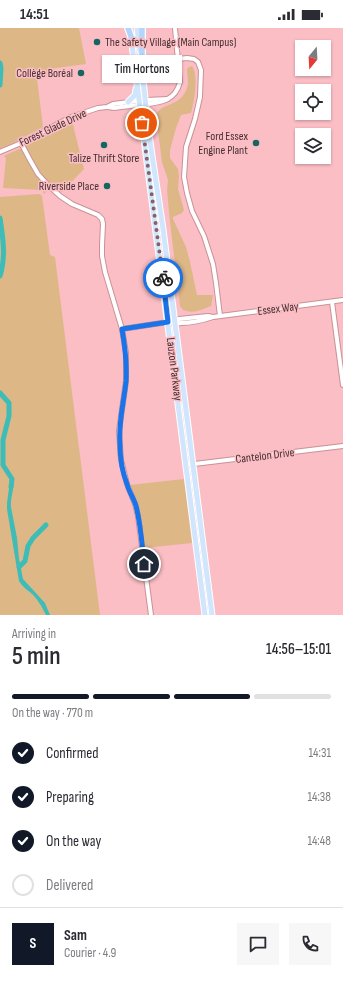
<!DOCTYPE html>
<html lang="en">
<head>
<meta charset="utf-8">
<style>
  body { margin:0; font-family:"Sofia Sans Condensed",sans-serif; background:#f7f7f7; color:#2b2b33; height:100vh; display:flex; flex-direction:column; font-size:15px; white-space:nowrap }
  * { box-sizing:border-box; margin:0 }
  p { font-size:13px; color:#7c7c81 }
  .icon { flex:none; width:22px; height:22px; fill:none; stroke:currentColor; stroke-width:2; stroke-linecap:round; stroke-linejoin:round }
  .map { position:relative; height:587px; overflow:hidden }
  .side { display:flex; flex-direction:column; background:#fff; flex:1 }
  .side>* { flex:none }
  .needle { width:26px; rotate:198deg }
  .tools { position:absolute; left:295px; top:12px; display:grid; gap:8px }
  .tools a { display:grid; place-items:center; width:36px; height:36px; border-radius:0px; background:#fff; box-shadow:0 1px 3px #0004; font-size:20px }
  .pin { position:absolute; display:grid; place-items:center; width:34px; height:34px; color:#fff; margin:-17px; border:2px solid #fff; border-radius:50%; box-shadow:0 1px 4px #0007 }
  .courier { position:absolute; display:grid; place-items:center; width:40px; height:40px; margin:-20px; border:3px solid #1a73e8; border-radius:50%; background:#fff; color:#222; box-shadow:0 1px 5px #0007 }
  .bubble { position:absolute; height:28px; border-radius:0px; background:#fff; box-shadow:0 1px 3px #0004; font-size:13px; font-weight:600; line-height:28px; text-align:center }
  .head em { font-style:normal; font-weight:600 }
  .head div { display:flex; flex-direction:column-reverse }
  .head { display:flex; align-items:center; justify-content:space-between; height:68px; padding:0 12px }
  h1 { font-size:26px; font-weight:600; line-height:30px }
  .bar { display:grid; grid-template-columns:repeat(4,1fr); gap:6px 4px; align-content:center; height:48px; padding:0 12px }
  .bar i { height:5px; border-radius:3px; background:#e1e1e2 }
  .bar .active { background:#111827 }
  .bar p { grid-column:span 4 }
  .line { display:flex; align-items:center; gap:10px; padding:0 12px; border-top:1px solid #e1e1e2 }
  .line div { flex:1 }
  .round { display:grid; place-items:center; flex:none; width:42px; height:42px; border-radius:0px; background:#f7f7f7 }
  ol { padding:0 12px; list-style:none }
  li { display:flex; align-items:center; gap:12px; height:44px }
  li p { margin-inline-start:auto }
  li .icon { padding:4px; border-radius:50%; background:#111827; color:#fff; stroke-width:4 }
  li:last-child { color:#7c7c81 }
  li i { width:22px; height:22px; border:2px solid #e1e1e2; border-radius:50% }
  .status { display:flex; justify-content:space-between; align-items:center; height:28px; padding:0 20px; background:#fff; direction:ltr }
  .status svg { height:11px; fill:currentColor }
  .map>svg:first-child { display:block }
</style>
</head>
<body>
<div class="status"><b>14:51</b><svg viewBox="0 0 49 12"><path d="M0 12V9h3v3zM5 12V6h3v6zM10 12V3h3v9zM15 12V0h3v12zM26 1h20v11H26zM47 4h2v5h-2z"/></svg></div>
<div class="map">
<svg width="343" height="587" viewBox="0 0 343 587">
  <rect width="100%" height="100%" fill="#fabec4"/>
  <g fill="#deb787">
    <path d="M0,0H79L86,36L49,41L50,48L37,50L43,99L9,117L0,121Z"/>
    <path d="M192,38C199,47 194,75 191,85L181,87L176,100L170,122V130L178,141L179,148L178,161L184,182L182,185L173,189V191L186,219L190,234L197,267H213L211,278C201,282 194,286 183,282L180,278L170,194L167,162L168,152L162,134L156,87C161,74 180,80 187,60C189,54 187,47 187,41L189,39Z"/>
    <path d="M72,93L84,141L62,164H57C43,151 35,136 26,120V117L46,106Z"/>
    <path d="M19,121H22L41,151L49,161L44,166L42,162L3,160L6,130L4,128Z"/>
    <path d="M39,166L42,168L50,227L55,229L100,587H0V169Z"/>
    <path d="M184,451L192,515L144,520L130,457Z"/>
  </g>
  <path fill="#3ebcb7" d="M10,453H14C14,462 10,470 11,479L17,510L19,531L23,551L45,575L50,587H46C42,579 37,570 31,565C26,561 22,558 19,553L7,481V475Z"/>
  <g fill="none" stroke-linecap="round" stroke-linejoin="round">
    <g stroke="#3ebcb7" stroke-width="5">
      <path d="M0,35L1,40L0,57"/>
      <path d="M0,190C3,210 6,229 0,248"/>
      <path d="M0,365L9,375V388L3,412V437L12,451L11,459"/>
      <path d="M19,539L25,533L28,518L33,510L46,497"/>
    </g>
    <defs>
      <g id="minor">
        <path d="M178,31L187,30L194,31L198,34L201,42L200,69L195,91L186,119L184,149L187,165L192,183L204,208L213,236L216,255L220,288"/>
        <path d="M108,79L114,80C122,79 130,78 139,77C157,75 175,75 180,54L175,0"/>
        <path d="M21,115L30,132L38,146L48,157L60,168L72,176L98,187L102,191L103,196L102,217V228L105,244L122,301L126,325V353L119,403L121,432L127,456L135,476L138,488L151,587"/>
        <path d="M0,124L21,115L71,89L98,80L107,79L113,76L146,72L168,71"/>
        <path d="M332,274L343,357"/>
        <path d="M174,294L179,291L208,288L213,289"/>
        <path d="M122,301L168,294C173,294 177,296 181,295C190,295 204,292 213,289L343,272"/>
        <path d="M186,437L343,418"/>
      </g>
      <g id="major">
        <path d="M137,0L140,23"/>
        <path d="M131,9L205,587"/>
        <path d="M141,33L149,107L163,201L212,587"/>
        <path d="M128,74L135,67L136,61"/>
      </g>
      <g id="highway">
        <path d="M128,0L132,11"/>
        <path d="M142,37V0"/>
      </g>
    </defs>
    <use href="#minor" stroke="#ca9197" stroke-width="6"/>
    <use href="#major" stroke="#fff" stroke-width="7"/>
    <use href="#highway" stroke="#fff" stroke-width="8"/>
    <use href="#minor" stroke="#fff" stroke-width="4"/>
    <use href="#major" stroke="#d1e6fd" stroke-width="5"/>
    <use href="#highway" stroke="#b3d5fc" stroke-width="5.5"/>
  </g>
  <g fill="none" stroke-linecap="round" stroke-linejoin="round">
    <path stroke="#866165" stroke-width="4" stroke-dasharray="0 7.2" d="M142,95L163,250"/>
    <path stroke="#1a73e8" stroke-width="5" d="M144,536C142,517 141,497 136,478C134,471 129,464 127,456C122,443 120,430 120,417C118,395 124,374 126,353C127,335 125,318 122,301L168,294L163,250"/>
  </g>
  <g fill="#176562" stroke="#fabec4" stroke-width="1.5">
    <circle cx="97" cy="14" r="4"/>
    <circle cx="81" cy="45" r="4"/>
    <circle cx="256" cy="115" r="4"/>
    <circle cx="104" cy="117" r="4"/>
    <circle cx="107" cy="158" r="4"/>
  </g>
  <g text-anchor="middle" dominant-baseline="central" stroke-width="3" stroke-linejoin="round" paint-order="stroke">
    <g font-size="12" fill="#472f32" stroke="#fabec4" text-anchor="end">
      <text x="105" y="14" text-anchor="start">The Safety Village (Main Campus)</text>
      <text x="73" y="45">Collège Boréal</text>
      <text x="248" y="108">Ford Essex<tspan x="248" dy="14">Engine Plant</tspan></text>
      <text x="104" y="130" text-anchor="middle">Talize Thrift Store</text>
      <text x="99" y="158">Riverside Place</text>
    </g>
    <g font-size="12" fill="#472f32" stroke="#fabec4">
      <text transform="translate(53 100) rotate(-25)">Forest Glade Drive</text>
      <text transform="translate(278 281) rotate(-7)">Essex Way</text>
      <text transform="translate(174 341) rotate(83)">Lauzon Parkway</text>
      <text transform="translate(265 428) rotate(-7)">Cantelon Drive</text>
    </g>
  </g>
</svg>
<div class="tools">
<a><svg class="needle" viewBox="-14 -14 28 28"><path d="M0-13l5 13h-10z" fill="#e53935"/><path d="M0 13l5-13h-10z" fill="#7c7c81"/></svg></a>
<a><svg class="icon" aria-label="locate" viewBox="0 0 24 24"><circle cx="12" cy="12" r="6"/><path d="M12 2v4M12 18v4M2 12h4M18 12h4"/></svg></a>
<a><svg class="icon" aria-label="layers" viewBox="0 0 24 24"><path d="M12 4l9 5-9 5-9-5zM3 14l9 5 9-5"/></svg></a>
</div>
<div class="pin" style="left:142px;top:95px;background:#ea580c"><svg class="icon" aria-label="bag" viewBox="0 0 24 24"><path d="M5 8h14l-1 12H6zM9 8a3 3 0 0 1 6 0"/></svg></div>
<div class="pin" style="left:144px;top:536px;background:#1f2937"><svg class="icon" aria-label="home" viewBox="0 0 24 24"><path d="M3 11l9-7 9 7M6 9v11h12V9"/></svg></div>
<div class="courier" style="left:163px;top:250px"><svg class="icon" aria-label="bike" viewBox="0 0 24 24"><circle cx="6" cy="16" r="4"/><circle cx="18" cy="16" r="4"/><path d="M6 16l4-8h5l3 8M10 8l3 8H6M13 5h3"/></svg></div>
<div class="bubble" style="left:102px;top:27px;width:80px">Tim Hortons</div>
</div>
<section class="side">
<div class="head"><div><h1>5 min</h1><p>Arriving in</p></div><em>14:56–15:01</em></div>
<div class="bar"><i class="active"></i><i class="active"></i><i class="active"></i><i></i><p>On the way · 770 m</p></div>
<ol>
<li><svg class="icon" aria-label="check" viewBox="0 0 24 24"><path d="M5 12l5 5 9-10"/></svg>Confirmed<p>14:31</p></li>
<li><svg class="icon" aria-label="check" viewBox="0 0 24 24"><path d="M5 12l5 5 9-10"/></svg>Preparing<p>14:38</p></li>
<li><svg class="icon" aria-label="check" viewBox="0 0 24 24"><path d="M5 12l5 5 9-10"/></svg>On the way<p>14:48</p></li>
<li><i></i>Delivered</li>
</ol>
<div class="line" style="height:72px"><b class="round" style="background:#111827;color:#fff">S</b><div><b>Sam</b><p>Courier · 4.9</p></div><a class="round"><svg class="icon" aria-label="chat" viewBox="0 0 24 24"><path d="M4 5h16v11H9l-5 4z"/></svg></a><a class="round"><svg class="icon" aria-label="phone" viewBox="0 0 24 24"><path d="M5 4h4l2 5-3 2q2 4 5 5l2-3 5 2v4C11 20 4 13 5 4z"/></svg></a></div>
</section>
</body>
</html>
